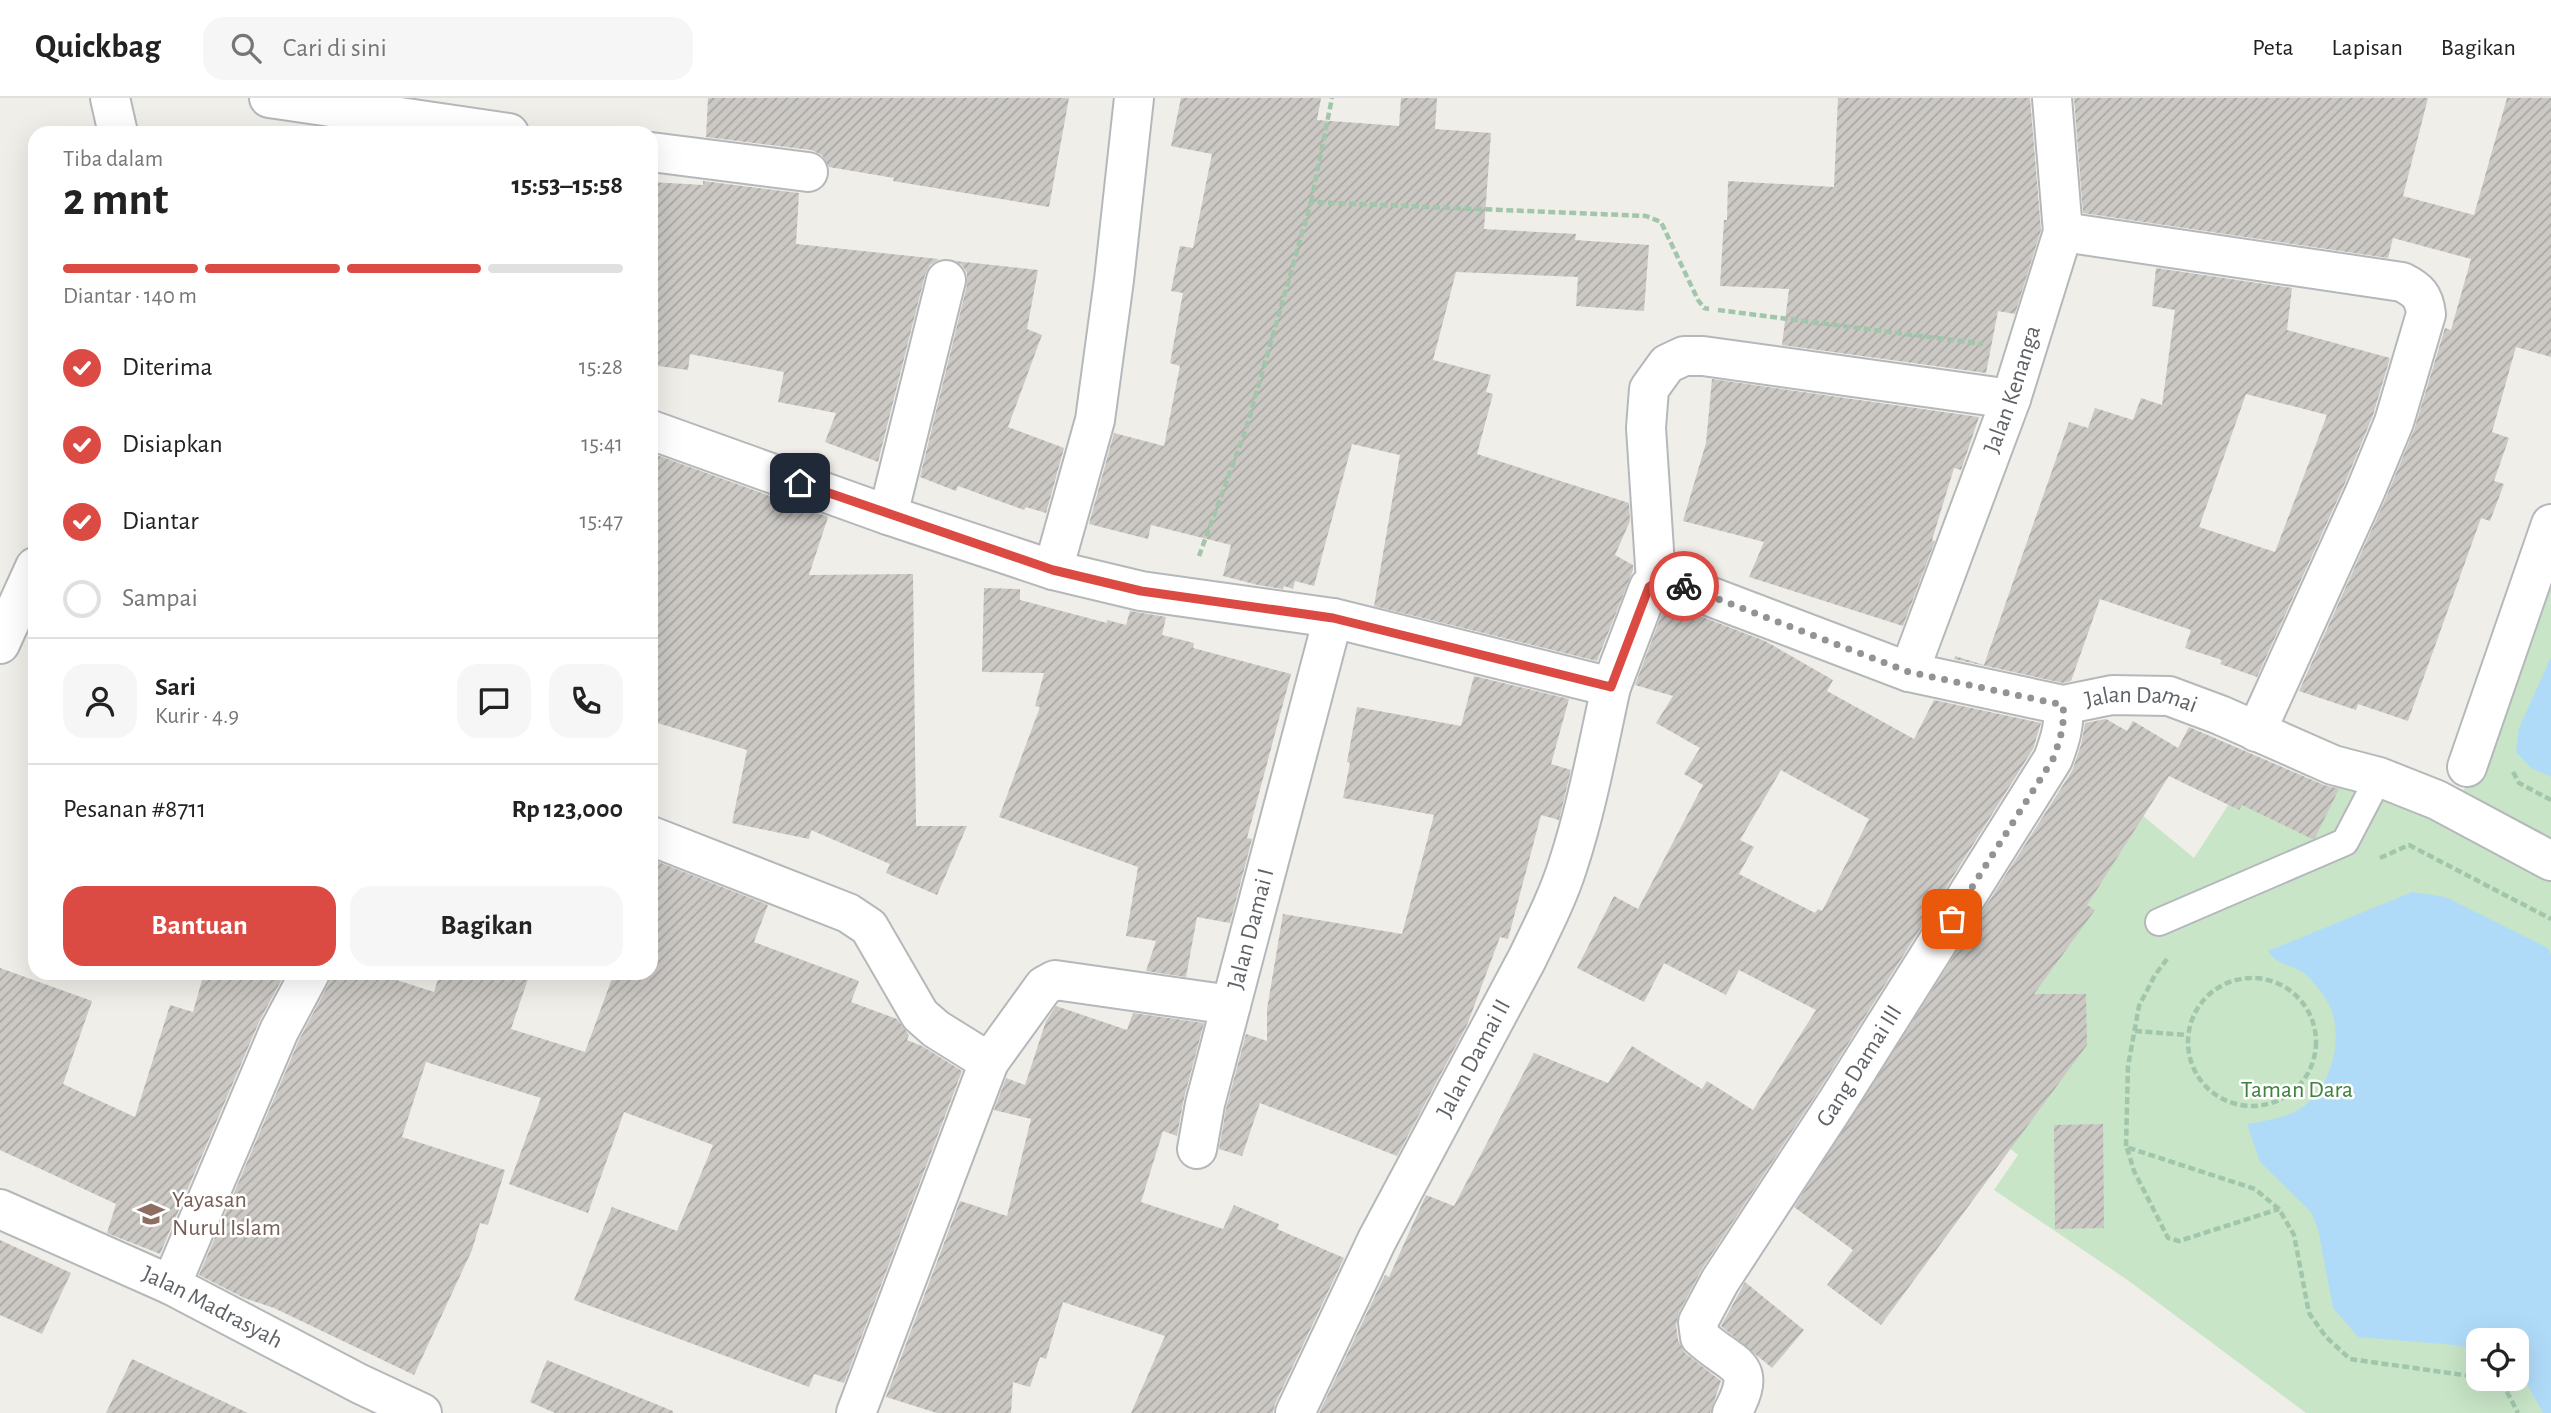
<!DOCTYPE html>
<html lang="id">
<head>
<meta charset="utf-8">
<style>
  body { margin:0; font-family:"Alegreya Sans",sans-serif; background:#f6f6f6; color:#222; height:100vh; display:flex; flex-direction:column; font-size:26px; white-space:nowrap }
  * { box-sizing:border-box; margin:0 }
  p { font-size:23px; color:#767676 }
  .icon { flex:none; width:38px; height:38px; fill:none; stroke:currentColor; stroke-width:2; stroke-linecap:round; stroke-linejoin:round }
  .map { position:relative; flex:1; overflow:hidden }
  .details { position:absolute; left:28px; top:28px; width:630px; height:854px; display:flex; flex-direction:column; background:#fff; border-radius:21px; box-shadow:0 7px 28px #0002 }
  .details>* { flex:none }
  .buttons { position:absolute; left:2466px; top:1230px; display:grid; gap:14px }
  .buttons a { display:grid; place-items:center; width:63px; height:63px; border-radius:14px; background:#fff; box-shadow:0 7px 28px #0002; font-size:35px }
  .pin { position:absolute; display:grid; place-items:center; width:60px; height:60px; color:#fff; margin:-30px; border-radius:14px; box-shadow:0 4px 10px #0006 }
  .courier { position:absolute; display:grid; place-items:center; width:70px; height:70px; margin:-35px; border:5px solid #db4b43; border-radius:50%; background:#fff; color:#222; box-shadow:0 2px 9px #0007 }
  .head em { font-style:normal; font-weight:700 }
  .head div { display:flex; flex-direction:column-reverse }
  .head { display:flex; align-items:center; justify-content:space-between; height:119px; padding:0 35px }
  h1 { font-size:46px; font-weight:700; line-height:52px }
  .bar { display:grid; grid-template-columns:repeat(4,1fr); gap:10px 7px; align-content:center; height:84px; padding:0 35px }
  .bar i { height:9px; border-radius:5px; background:#e0e0e0 }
  .bar .on { background:#db4b43 }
  .bar p { grid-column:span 4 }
  .line { display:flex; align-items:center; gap:18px; padding:0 35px; border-top:2px solid #e0e0e0 }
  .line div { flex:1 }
  .round { display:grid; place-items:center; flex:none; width:74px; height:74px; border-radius:21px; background:#f6f6f6 }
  ol { padding:0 35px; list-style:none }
  li { display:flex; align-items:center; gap:21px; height:77px }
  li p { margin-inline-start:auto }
  li .icon { padding:7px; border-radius:50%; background:#db4b43; color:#fff; stroke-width:4 }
  li:last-child { color:#767676 }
  li i { width:38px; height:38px; border:4px solid #e0e0e0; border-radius:50% }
  .action { display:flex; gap:14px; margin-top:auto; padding:14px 35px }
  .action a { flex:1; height:80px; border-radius:21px; background:#db4b43; color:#fff; font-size:28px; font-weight:700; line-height:80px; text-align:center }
  .action a+a { background:#f6f6f6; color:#222 }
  header { display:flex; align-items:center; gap:42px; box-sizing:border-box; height:98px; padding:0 35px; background:#fff; border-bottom:2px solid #e0e0e0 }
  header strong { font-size:33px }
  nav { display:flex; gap:38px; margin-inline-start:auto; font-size:24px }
  .search { width:490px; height:63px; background:#f6f6f6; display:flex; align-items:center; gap:18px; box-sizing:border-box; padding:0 24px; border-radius:21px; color:#767676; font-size:26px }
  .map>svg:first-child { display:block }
</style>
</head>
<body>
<header>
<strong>Quickbag</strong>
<div class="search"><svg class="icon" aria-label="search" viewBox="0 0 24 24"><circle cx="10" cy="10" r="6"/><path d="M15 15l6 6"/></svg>Cari di sini</div>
<nav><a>Peta</a><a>Lapisan</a><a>Bagikan</a></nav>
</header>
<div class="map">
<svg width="2551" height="1315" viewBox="0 0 2551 1315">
  <defs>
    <pattern id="building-hatch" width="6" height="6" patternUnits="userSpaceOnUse" patternTransform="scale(1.75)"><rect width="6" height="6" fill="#ccc9c5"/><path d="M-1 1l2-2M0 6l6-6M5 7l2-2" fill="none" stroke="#a9a7a4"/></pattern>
  </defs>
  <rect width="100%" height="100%" fill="#f0eee8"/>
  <path fill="#c8e5c7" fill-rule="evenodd" d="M2551,434V1315H2306L2129,1183L1994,1092L2018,1057L1965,1015L2015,916L2142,717L2194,760L2234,698L2311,727L2339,677L2450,726L2479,655ZM2478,1242H2516V1281H2478Z"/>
  <g fill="#b0dbf8">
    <path d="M2551,559V679L2531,670L2516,654L2519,630Z"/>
    <path d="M2412,794L2445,799L2548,850L2551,856V1315H2543L2517,1268L2516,1242H2478V1252L2454,1247L2358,1239L2333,1210L2318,1131L2311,1114L2260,1064L2247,1026C2270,1022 2295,1019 2312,1001C2335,978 2345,928 2325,900C2320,892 2311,881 2304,875C2291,866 2276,867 2268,853Z"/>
  </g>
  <g fill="url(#building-hatch)" fill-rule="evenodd">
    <path d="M708,0H1069L1049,109L893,83L894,80L829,69L822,57L811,52L706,39Z"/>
    <path d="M1181,0H1321L1317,22L1399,28L1401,0H1437L1435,31L1491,35L1484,131L1576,136L1575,142L1649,147L1644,213L1576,208L1578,179L1456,174L1433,262L1491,277L1486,294L1493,296L1477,356L1629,405L1630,423L1615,457L1633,467V472L1597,563L1374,508L1400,357L1352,346L1314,488L1295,483L1293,491L1284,488L1283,491L1258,487L1223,478L1231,447L1151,427L1148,441L1089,426L1114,335L1164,348L1180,268L1170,265L1183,195L1171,193L1180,148L1193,150L1212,56L1171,48Z"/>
    <path d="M1838,0H2030L2041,132L2015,216L1998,213L1986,275L1782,247L1789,191L1720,188L1724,122H1727L1728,83L1834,89Z"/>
    <path d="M2074,0H2428L2403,98L2474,117L2507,0H2551V259L2516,249L2492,334L2509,340L2494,383L2504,386L2490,423L2481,420L2408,623L2358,606L2356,612L2299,593L2385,402L2414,332L2445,230L2451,232L2471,161L2393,140L2388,160L2083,115Z"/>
    <path d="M703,83L799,95L796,146L939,161L930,167L925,177L878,364L825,344L836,315L778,304L784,274L690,256L688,272L651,267V84L703,87Z"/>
    <path d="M955,163L1038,172L1027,231L1042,237L1008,329L1064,350L1046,415L1026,409L1024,412L958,388L956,393L920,379L967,187V175L962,167Z"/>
    <path d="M2156,170L2292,190L2287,232L2390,260L2373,317L2345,385L2257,579L2220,566L2222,562L2185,550L2191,532L2100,501L2071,583L2063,585L1954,561L1955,558L1984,567L2069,324L2088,330L2095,310L2133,322L2141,300L2162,307L2175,212L2152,208ZM2246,296L2327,317L2275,454L2199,429Z"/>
    <path d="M1712,281L1979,319L1961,372L1954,370L1932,442L1935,443L1903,528L1749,479L1764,444L1683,423L1706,345Z"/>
    <path d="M651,355L828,419L809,477L913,476L916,728H967L937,797L886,775L890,766L811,732L809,741L732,725L747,652L651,623Z"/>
    <path d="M984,490L1020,491V502L1107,525V522L1126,527L1130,513L1166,519L1162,537L1194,545L1193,550L1291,576L1247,740L1252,741L1230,825L1197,819L1186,879L1146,873L1156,843L1126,838L1138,769L999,719L1040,609L1035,608L1044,575L982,574Z"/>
    <path d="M1666,505L1765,543L1833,582L1827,593L1914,641L1934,602L2041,625L2033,651L1819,992L1702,1171L1679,1214L1676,1227L1678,1242L1685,1255L1721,1283L1710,1315H1319L1385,1177L1389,1179L1426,1097L1454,1108L1534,955L1608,985L1632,948L1702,991L1707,983L1753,1012L1816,912L1739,872L1726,897L1664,865L1644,904L1577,870L1614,798L1638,811L1703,687L1684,676L1700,650L1656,625L1673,598L1635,587ZM1781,672L1869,721L1822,813L1818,811L1815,815L1739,776L1754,749L1740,742Z"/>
    <path d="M1474,578L1569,601L1551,666L1571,672L1559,722L1541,717L1508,841L1500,839L1467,927L1397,1058L1260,1005L1242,1058L1219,1051L1226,1011L1246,936L1267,943V911L1283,816L1402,836L1434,717L1343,700L1350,665L1347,664L1357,609L1461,628Z"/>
    <path d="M2106,621L2127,633L2133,623L2178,650L2189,629L2324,687L2339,691L2315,740L2312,741L2242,707L2239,712L2169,678L2087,807L2095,812L2034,896H2086L2087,947L1881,1227L1827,1187L1853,1152L1794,1109L2072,673L2081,647L2085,625Z"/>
    <path d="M651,761L768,807L754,844L859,883L851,904L897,921L909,937L907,942L922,948L962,973L844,1285L814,1276L809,1289L574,1202L612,1109L677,1133L713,1047L624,1014L588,1115L509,1086L541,1000L426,964L402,1039L505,1072L488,1127L480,1125L472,1152L414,1277L274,1210L244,1200L199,1177L299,942L329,885L332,875H375L434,894L440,875H530L511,931L585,954L614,875H651Z"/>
    <path d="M0,870L92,903L63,986L135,1019L170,907L193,914L204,875H285L259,924L160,1156L107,1135L116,1106L0,1052Z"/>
    <path d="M1056,908L1127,932L1133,915L1204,925L1184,1000L1177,1038L1163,1033L1141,1104L1223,1131L1234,1107L1279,1126L1277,1131L1344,1160L1275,1306L1273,1315H1131L1165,1238L1063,1204L1046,1261L1040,1259L1030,1289L1013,1284L1011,1315H937L886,1299L960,1103L1007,1118L1031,1021L994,1012L1006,980L1025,987L1046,923Z"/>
    <path d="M2103,1026L2104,1130L2055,1131L2054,1027Z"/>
    <path d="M0,1142L71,1175L42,1236L0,1217Z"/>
    <path d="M1745,1184L1804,1232L1772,1270L1721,1228Z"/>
    <path d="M132,1261L248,1315H106Z"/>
    <path d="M547,1262L673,1313V1315H555L530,1304Z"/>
  </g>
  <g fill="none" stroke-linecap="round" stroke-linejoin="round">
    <defs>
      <path id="service" d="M2159,824L2345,744L2379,679"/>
      <g id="minor">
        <path d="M269,0L509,35"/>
        <path d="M651,54L808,74"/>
        <path d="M2063,134L2402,184C2418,192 2424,198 2426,216L2394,324L2365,394L2256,634"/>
        <path id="s1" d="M651,332L888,417L1053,472L1141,493L1333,520L1611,589L1649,489L1656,483L1664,481L1909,574L2063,607L2112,597L2169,598L2220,617L2333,667L2379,679L2437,702L2551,763"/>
        <path d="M888,417L946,182"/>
        <path d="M1053,472L1095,322L1114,182L1134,0"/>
        <path d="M1656,483L1646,330L1649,291L1667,266L1684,258H1703L2011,301"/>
        <path id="s2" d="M1909,574L2011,301L2063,134L2052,0"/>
        <path d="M2467,669L2551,426"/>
        <path d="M651,738L848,815L869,829L920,917L936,931L989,964"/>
        <path d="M1197,1051L1205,1006L1231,907"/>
        <path id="s3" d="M0,1111L171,1187L360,1286L422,1315"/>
        <path d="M171,1187L279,933L310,875"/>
        <path id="s4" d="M856,1315L989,964L1044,888L1055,882L1231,907L1333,520"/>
        <path id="s5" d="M1295,1315L1377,1142L1527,861C1542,830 1558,799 1568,767C1587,709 1598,648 1611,589"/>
        <path id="s6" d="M1732,1315C1759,1265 1734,1270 1700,1239L1698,1224L1720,1183L1837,1004L2053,661C2060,642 2065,627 2063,607"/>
      </g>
      <g id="tertiary">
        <path d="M110,0L118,35"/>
        <path d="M0,546L35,469"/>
      </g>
    </defs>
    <use href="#service" stroke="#b5b8bb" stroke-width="30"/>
    <use href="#minor" stroke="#b5b8bb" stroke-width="42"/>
    <use href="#tertiary" stroke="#b5b8bb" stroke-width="42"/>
    <g stroke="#a1c6ab" stroke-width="4.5" stroke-dasharray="7 3.5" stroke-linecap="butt">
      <path d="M1311,104L1332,0"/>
      <path d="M1718,212L1983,246"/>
      <path d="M1199,458L1246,331L1311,104L1646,118L1661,124L1698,202L1704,210L1709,211"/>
      <path d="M2513,674L2519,685L2551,702"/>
      <path d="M2380,760L2409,747L2551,821"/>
      <path d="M2167,861L2155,877L2139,908L2128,968L2126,1049L2255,1091L2279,1111L2294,1137L2309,1215L2326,1239L2350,1261L2478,1279"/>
      <circle cx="2252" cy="944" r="64"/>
      <path d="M2135,933L2187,937"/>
      <path d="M2127,1050L2134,1073L2168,1140L2179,1143L2279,1111"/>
      <path d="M2493,1281L2501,1282L2518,1315"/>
    </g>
    <use href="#service" stroke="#fff" stroke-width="26"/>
    <use href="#minor" stroke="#fff" stroke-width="38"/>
    <use href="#tertiary" stroke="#fff" stroke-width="38"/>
  </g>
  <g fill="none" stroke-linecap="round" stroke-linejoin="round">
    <path stroke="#929494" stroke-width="7" stroke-dasharray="0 12.6" d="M1684,488L1909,574L2063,607C2065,627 2060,642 2053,661L1952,821"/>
    <path stroke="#db4b43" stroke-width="9" d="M800,385L1053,472L1141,493L1333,520L1611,589L1649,489C1661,478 1670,483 1684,488"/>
  </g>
  <defs>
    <symbol id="school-bare" viewBox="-9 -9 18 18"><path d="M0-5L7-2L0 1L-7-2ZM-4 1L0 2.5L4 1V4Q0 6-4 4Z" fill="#8d6e63" stroke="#fff" stroke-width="2.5" paint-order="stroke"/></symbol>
  </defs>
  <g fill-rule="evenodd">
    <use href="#school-bare" x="132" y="1097" width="38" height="38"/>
  </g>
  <g text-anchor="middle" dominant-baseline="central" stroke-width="5" stroke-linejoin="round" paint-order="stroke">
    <g font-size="24" fill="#5f6367" stroke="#fff">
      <text stroke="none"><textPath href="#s2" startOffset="301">Jalan Kenanga</textPath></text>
      <text stroke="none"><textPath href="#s1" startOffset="1620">Jalan Damai</textPath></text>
      <text stroke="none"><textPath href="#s4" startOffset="738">Jalan Damai I</textPath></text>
      <text stroke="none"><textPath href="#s5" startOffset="397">Jalan Damai II</textPath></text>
      <text stroke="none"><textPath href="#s6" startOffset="416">Gang Damai III</textPath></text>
      <text stroke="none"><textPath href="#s3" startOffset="234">Jalan Madrasyah</textPath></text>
    </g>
    <g font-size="24" fill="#3d813e" stroke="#fff">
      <text x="2297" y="992">Taman Dara</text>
    </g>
    <g font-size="24" fill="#785e54" stroke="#fff" text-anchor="start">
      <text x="172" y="1102">Yayasan<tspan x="172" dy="28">Nurul Islam</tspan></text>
    </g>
  </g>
</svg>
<div class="buttons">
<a><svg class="icon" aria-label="locate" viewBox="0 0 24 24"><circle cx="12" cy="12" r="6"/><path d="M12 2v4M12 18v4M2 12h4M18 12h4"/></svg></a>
</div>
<div class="pin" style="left:1952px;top:821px;background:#ea580c"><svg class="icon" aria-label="bag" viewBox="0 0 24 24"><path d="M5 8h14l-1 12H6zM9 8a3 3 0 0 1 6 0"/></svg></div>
<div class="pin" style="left:800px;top:385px;background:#1f2937"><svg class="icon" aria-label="home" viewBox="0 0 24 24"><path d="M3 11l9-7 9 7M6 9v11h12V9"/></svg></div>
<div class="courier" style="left:1684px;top:488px"><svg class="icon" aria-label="bike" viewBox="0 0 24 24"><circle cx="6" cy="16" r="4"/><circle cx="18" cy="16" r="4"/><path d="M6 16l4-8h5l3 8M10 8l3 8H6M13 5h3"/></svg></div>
<section class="details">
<div class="head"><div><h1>2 mnt</h1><p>Tiba dalam</p></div><em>15:53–15:58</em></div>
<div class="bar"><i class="on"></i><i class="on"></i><i class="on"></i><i></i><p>Diantar · 140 m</p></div>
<ol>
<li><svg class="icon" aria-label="check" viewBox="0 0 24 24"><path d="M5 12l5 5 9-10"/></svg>Diterima<p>15:28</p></li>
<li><svg class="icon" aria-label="check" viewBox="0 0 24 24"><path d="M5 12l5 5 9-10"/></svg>Disiapkan<p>15:41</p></li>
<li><svg class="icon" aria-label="check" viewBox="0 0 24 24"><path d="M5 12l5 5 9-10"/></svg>Diantar<p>15:47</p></li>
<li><i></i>Sampai</li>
</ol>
<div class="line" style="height:126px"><a class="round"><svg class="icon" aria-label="person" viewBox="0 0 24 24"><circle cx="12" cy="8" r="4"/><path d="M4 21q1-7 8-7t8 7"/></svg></a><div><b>Sari</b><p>Kurir · 4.9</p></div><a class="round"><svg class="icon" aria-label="chat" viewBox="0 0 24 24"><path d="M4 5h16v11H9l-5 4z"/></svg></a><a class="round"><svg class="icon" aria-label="phone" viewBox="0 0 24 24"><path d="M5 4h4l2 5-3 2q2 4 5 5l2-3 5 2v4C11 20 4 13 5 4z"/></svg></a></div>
<div class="line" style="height:91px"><div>Pesanan #8711</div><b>Rp 123,000</b></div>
<div class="action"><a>Bantuan</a><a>Bagikan</a></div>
</section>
</div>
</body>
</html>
